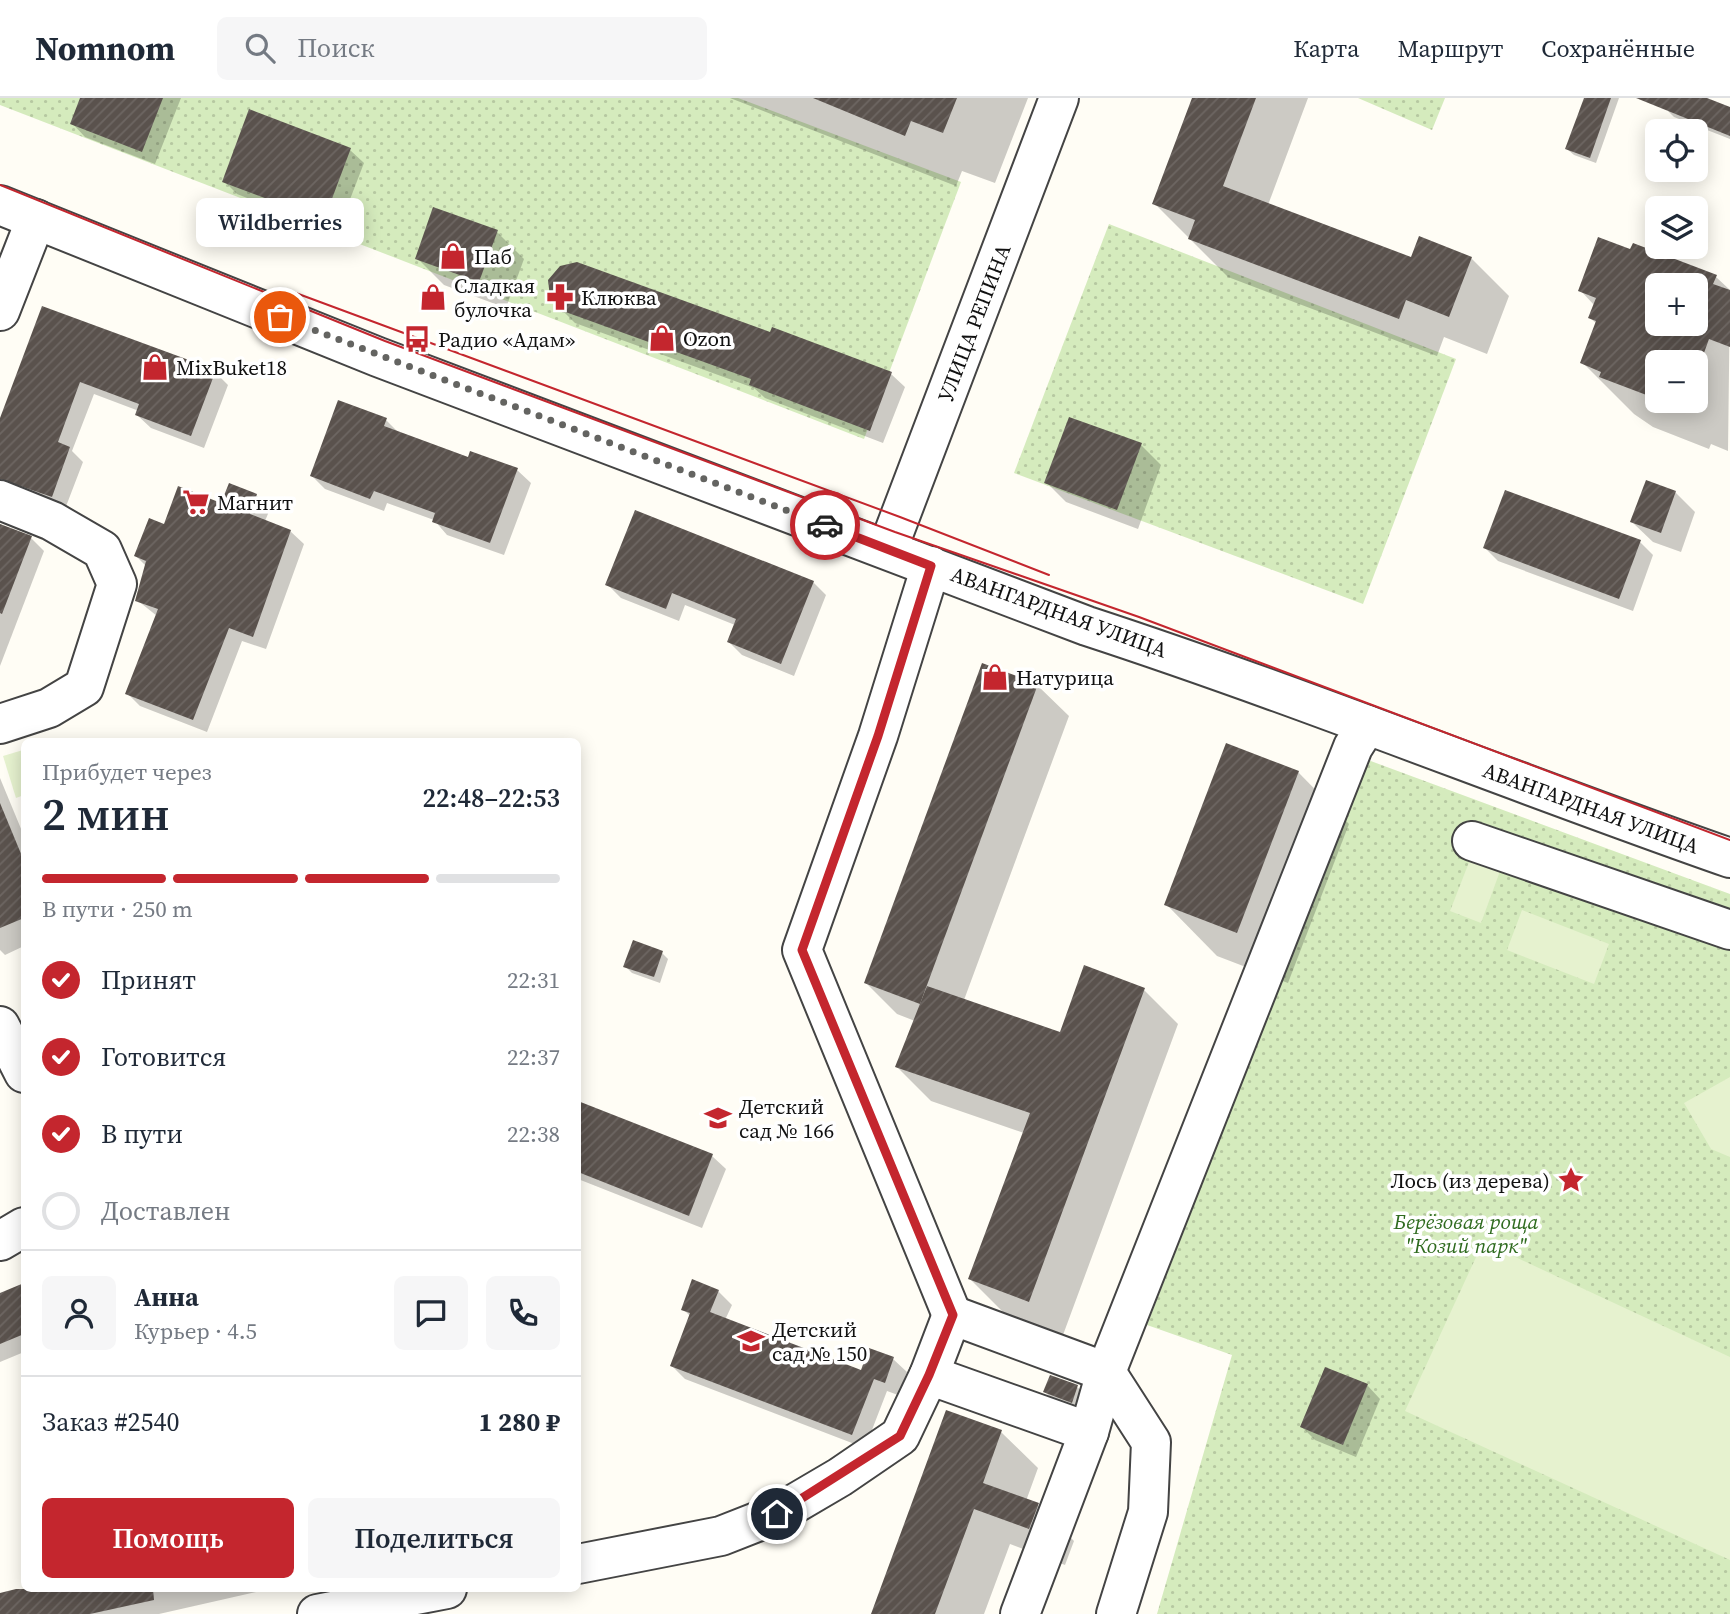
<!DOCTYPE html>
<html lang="ru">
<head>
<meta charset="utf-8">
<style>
  body { margin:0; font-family:"Source Serif 4",serif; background:#f6f6f7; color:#1f2937; height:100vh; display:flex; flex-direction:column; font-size:26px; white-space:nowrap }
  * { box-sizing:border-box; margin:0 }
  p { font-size:23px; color:#747a83 }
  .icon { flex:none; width:38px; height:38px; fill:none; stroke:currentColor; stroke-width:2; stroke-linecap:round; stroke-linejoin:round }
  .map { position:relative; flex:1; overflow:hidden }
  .drawer { position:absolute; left:21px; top:640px; width:560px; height:854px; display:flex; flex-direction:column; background:#fff; border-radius:10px; box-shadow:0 4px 18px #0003 }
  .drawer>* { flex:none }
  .fabs { position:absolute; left:1645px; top:21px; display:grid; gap:14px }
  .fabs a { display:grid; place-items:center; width:63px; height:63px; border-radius:10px; background:#fff; box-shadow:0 4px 18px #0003; font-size:35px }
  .pin { position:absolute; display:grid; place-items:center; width:60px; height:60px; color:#fff; margin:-30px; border:4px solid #fff; border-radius:50%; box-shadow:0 2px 7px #0007 }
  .courier { position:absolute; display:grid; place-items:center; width:70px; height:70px; margin:-35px; border:5px solid #c4262e; border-radius:50%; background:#fff; color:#222; box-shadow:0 2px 9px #0007 }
  .bubble { position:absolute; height:49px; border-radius:10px; background:#fff; box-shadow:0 4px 18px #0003; font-size:23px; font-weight:600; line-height:49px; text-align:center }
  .summary em { font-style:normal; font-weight:600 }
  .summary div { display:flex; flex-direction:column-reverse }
  .summary { display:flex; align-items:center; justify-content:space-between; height:119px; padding:0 21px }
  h1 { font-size:46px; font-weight:600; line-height:52px }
  .bar { display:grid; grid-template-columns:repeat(4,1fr); gap:10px 7px; align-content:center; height:84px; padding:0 21px }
  .bar i { height:9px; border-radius:5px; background:#e0e1e3 }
  .bar .active { background:#c4262e }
  .bar p { grid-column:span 4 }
  .line { display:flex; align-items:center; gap:18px; padding:0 21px; border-top:2px solid #e0e1e3 }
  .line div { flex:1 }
  .round { display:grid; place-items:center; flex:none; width:74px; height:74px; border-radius:10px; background:#f6f6f7 }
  ol { padding:0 21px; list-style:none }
  li { display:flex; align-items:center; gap:21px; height:77px }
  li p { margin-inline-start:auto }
  li .icon { padding:7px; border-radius:50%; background:#c4262e; color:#fff; stroke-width:4 }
  li:last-child { color:#747a83 }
  li i { width:38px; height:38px; border:4px solid #e0e1e3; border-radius:50% }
  .cta { display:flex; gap:14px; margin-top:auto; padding:14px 21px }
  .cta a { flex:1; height:80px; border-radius:10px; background:#c4262e; color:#fff; font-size:28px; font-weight:600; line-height:80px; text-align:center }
  .cta a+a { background:#f6f6f7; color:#1f2937 }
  header { display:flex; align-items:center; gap:42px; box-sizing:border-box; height:98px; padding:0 35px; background:#fff; border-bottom:2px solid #e0e1e3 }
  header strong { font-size:33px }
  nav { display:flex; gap:38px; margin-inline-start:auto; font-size:24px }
  .search { width:490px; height:63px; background:#f6f6f7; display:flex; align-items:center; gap:18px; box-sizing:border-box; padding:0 24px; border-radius:10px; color:#747a83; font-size:26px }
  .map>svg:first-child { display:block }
</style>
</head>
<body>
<header>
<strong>Nomnom</strong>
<div class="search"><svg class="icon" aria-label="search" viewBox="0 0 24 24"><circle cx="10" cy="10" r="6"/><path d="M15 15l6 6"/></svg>Поиск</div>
<nav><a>Карта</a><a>Маршрут</a><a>Сохранённые</a></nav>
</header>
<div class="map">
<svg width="1730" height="1516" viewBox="0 0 1730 1516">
  <defs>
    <pattern id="grass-dots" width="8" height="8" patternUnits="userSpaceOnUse" patternTransform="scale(1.75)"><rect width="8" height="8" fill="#d5ebbd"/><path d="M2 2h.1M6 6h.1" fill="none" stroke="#b6c8a1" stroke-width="1.8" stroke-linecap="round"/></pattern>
    <pattern id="building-hatch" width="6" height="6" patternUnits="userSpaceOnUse" patternTransform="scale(1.75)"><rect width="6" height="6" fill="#5a524d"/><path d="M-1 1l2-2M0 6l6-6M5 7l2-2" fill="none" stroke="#6d6662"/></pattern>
  </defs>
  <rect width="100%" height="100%" fill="#fffdf5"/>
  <g fill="url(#grass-dots)">
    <path d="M0,0H738L961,84L864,341L0,7Z"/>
    <path d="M1358,0H1445L1432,32Z"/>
    <path d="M1109,126L1456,261L1363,506L1014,375Z"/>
    <path d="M1368,662L1730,796V1516H1157L1232,1257L1147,1227Z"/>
  </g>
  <g fill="#e6f2cf">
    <path d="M23,652L24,697L16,700L3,658Z"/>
    <path d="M1473,754L1503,765L1481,825L1450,813Z"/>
    <path d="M1522,812L1609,846L1594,886L1507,852Z"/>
    <path d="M1730,979V1059L1711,1051L1684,1005Z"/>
    <path d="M1483,1144L1730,1259V1462L1405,1313Z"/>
  </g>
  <g fill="#0003" fill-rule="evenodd">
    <path d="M82,0H181L155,66L85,39L72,25Z"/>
    <path d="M730,0H1028L995,85L962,73L956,88Z"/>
    <path d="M1194,0H1308L1268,107L1412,161L1471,160L1509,198L1487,256L1444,239L1437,258L1228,179L1154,105Z"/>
    <path d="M1586,0H1619L1596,65L1574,57L1567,51Z"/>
    <path d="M1673,0H1702L1730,11V41L1674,19L1668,13Z"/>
    <path d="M250,14L350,52L364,65L337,135L237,96L224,83Z"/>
    <path d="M434,111L497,134L524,161L506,210L444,187L417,160Z"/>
    <path d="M1631,153L1716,179L1730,192L1728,353L1711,346L1709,351L1653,329L1634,316L1582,264L1597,226L1590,220L1595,208L1580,192ZM1657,187H1696V226H1657ZM1657,264H1696V303H1657Z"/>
    <path d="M43,210L215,274L228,287L204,350L151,330L137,317L139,313L94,296L72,353L83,364L65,411L0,398V325Z"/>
    <path d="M561,211L771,236L773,231L891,276L905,289L883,345L765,300L754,290L575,225Z"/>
    <path d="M386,322L400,336L469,361L517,372L531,385L504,457L447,437L434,422L387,405L384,413L325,391L312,378Z"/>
    <path d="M1141,347L1161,367L1138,431L1066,404L1046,384Z"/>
    <path d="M1675,394L1695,414L1681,454L1653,444L1632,424Z"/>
    <path d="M256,397L270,411L265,423L290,433L304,446L266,551L242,543L207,634L140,608L127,595L157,518L137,502L146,468L136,458L165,428Z"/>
    <path d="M0,426L31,440L44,453L0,568Z"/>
    <path d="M1640,444L1653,457L1633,513L1498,463L1485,450Z"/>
    <path d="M813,484L826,497L794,578L742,557L729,544L735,527L685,507L679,523L621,500L607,486Z"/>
    <path d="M1037,587L1069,618L964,902L1061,936L1144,892L1178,926L1063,1237L1004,1215L970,1181L1024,1035L931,1003L897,969L915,923L897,916L866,885Z"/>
    <path d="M1298,674L1349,726L1288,885L1217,858L1166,806Z"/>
    <path d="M0,680L24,738V848L5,857L0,852Z"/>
    <path d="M662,855L668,861L660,885L632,875L625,868Z"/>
    <path d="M578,1005L712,1058L726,1071L702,1130L578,1081Z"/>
    <path d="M21,1188L24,1191V1254L0,1264V1197Z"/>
    <path d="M718,1193L732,1207L725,1222L862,1274L893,1261L907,1274L898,1297L887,1293L865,1350L685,1281L672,1268L691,1219L683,1211Z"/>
    <path d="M1367,1287L1380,1301L1356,1359L1315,1342L1302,1329Z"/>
    <path d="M1077,1289L1084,1295L1078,1310L1051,1300L1045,1294Z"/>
    <path d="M1001,1334L1038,1370L1026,1403L1038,1407L1074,1443L1065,1467L1010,1446L984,1516H873Z"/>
    <path d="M26,1491H269L159,1516H0V1497Z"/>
  </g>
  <g fill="url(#building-hatch)" fill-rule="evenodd">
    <path d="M80,0H163L142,54L70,26Z"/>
    <path d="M813,0H957L943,35L911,23L905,38Z"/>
    <path d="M1192,0H1256L1223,88L1411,159L1419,138L1472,159L1449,219L1406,202L1399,221L1188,141L1195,122L1152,106Z"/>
    <path d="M1584,0H1611L1590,60L1565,51Z"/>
    <path d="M1636,0H1707L1730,9V38Z"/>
    <path d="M249,11L351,50L324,122L222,84Z"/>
    <path d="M433,109L498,132L479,184L415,161Z"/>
    <path d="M1598,139L1630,151L1633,145L1717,177L1713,186L1730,192V249L1709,241L1700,266L1657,264V301L1599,279L1601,274L1580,265L1596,223L1588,220L1596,200L1578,193ZM1657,187H1696V226H1657Z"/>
    <path d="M577,164L770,234L772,229L892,274L870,333L749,287L751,281L560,212L550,199L548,182L560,168Z"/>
    <path d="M42,208L216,272L191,338L135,317L139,306L80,284L58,344L70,349L52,399L0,381V320Z"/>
    <path d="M338,302L387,320L384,328L468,359L470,353L518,370L490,445L432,424L435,415L374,393L370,401L310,378Z"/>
    <path d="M1069,319L1142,345L1117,412L1044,385Z"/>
    <path d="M1646,382L1676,393L1661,435L1630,424Z"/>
    <path d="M229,385L257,396L250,416L291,432L253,539L229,530L193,622L125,596L158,511L135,503L146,463L134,458L149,420L164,426L178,388L221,405Z"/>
    <path d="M1505,392L1641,442L1619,501L1483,450Z"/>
    <path d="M635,412L814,483L781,566L727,544L736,521L672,495L666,511L605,487Z"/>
    <path d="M0,426L32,438L2,516L0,515Z"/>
    <path d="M982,565L1038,586L920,906L864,885Z"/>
    <path d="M1226,645L1299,673L1237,835L1164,807Z"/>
    <path d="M0,705L24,763V820L0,830Z"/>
    <path d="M633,842L663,853L654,879L623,869Z"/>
    <path d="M1084,867L1145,890L1029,1204L968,1181L1030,1015L895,969L927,888L1060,934Z"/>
    <path d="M578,1003L713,1056L689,1118L578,1074Z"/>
    <path d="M692,1181L719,1192L710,1214L861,1272L869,1250L894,1259L885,1285L874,1281L852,1337L670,1268L690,1215L681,1212Z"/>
    <path d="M24,1185V1236L0,1246V1195Z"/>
    <path d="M1325,1269L1368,1286L1343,1347L1300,1329Z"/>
    <path d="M1050,1277L1078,1287L1072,1305L1043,1294Z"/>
    <path d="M946,1312L1002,1332L983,1385L1039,1405L1029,1431L974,1411L935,1516H871Z"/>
    <path d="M16,1491H153L154,1502L90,1516H0V1495Z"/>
  </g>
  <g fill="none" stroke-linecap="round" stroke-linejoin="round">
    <defs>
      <g id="minor">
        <path d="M0,107L378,259L1087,528C1304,599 1515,685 1730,760"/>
        <path d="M0,213L36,121"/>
        <path d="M0,402L52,423L102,452L117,486L84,589L49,610L0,626"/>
        <path d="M888,450L1059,0"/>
        <path d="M931,468L878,638L802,852L952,1217"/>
        <path d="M1472,743L1730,832"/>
        <path d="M0,928L24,975"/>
        <path d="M0,1143L24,1129"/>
        <path d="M929,1277L1089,1334"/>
        <path d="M578,1466L721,1438L777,1416L840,1379L900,1338L929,1277L952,1217L1106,1274L1151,1344L1148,1414L1116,1516"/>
        <path d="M317,1516L447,1491"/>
        <path d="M1020,1516L1089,1334L1106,1274L1353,649L1367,627"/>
      </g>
    </defs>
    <use href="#minor" stroke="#444" stroke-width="42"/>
    <use href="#minor" stroke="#fff" stroke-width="38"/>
    <g stroke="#c4262e" stroke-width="2">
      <path d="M0,87L385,243L895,434L1139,519L1730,742"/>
      <path d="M285,191L900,419L1049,477"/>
    </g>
  </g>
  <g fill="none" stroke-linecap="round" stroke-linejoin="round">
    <path stroke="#646461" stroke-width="7" stroke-dasharray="0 12.6" d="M280,219L825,427"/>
    <path stroke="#c4262e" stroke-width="9" d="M777,1416L900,1338L929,1277L953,1217L802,852L878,638L931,468L825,427"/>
  </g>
  <defs>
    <symbol id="shop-bare" viewBox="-9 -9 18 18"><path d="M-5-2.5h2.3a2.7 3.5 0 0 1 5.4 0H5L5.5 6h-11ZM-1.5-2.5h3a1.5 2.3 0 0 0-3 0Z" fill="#c4262e" stroke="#fff" stroke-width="2.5" paint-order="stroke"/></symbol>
    <symbol id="pharmacy-bare" viewBox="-9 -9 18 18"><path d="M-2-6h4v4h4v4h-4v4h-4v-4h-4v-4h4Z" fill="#c4262e" stroke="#fff" stroke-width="2.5" paint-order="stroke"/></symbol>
    <symbol id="bus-bare" viewBox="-9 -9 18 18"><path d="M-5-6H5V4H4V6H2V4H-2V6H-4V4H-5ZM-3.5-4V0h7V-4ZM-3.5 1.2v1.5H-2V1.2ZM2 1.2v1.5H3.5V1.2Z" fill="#c4262e" stroke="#fff" stroke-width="2.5" paint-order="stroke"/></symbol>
    <symbol id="supermarket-bare" viewBox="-9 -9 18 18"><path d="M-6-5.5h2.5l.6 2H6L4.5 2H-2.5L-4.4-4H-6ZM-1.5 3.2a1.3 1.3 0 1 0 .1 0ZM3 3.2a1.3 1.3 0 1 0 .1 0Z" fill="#c4262e" stroke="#fff" stroke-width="2.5" paint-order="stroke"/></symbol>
    <symbol id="school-bare" viewBox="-9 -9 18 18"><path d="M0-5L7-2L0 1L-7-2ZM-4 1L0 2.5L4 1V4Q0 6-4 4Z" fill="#c4262e" stroke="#fff" stroke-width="2.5" paint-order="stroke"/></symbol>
    <symbol id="sight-bare" viewBox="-9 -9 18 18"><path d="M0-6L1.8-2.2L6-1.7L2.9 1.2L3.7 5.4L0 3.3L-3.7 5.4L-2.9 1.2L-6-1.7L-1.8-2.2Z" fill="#c4262e" stroke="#fff" stroke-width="2.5" paint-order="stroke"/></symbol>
  </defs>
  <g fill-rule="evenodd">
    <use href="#shop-bare" x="434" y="139" width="38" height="38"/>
    <use href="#shop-bare" x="414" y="180" width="38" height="38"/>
    <use href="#pharmacy-bare" x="541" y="180" width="38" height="38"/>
    <use href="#shop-bare" x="643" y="221" width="38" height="38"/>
    <use href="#bus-bare" x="398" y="222" width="38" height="38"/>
    <use href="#shop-bare" x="136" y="250" width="38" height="38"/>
    <use href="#supermarket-bare" x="177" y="385" width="38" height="38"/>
    <use href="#shop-bare" x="976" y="560" width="38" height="38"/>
    <use href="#school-bare" x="699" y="1001" width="38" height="38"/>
    <use href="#sight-bare" x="1552" y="1063" width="38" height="38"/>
    <use href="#school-bare" x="732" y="1224" width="38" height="38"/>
  </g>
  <g text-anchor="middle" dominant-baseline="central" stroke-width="7" stroke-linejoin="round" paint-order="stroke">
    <g font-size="21" fill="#111" stroke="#fff" text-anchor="start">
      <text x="474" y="158">Паб</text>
      <text x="454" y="187">Сладкая<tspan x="454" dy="24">булочка</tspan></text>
      <text x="581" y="199">Клюква</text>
      <text x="683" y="240">Ozon</text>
      <text x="438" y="241">Радио «Адам»</text>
      <text x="176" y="269">MixBuket18</text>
      <text x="217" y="404">Магнит</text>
      <text x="1016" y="579">Натурица</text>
      <text x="739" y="1008">Детский<tspan x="739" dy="24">сад № 166</tspan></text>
      <text x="1550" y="1082" text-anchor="end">Лось (из дерева)</text>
      <text x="772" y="1231">Детский<tspan x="772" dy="24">сад № 150</tspan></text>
    </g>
    <g font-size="21" fill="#111" stroke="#fff">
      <text transform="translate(974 225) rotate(-69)">УЛИЦА РЕПИНА</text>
      <text transform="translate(1059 514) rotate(20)">АВАНГАРДНАЯ УЛИЦА</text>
      <text transform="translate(1591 710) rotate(20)">АВАНГАРДНАЯ УЛИЦА</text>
    </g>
    <g font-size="21" font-style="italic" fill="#2f6b1f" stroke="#fff">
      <text x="1466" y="1123">Берёзовая роща<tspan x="1466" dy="24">"Козий парк"</tspan></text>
    </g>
  </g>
</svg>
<div class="fabs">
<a><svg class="icon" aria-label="locate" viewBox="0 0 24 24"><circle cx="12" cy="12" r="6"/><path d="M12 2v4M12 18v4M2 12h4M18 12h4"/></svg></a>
<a><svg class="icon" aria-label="layers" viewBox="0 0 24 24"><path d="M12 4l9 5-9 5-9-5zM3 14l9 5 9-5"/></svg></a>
<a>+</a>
<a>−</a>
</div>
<div class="pin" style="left:280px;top:219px;background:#ea580c"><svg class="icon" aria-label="bag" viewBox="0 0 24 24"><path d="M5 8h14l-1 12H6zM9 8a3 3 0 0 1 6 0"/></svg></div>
<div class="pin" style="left:777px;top:1416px;background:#1f2937"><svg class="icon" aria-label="home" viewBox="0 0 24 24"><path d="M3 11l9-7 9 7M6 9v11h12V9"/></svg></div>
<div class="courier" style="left:825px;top:427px"><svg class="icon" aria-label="car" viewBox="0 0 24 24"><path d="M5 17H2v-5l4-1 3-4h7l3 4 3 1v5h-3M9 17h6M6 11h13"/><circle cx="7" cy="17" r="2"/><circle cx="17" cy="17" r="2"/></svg></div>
<div class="bubble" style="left:196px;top:100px;width:168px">Wildberries</div>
<section class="drawer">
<div class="summary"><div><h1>2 мин</h1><p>Прибудет через</p></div><em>22:48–22:53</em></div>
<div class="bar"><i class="active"></i><i class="active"></i><i class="active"></i><i></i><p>В пути · 250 m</p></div>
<ol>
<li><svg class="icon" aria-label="check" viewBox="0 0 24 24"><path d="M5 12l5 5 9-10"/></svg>Принят<p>22:31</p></li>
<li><svg class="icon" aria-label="check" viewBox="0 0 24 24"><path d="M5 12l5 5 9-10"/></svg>Готовится<p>22:37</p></li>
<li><svg class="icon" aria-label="check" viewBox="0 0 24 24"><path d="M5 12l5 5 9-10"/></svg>В пути<p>22:38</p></li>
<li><i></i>Доставлен</li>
</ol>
<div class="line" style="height:126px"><a class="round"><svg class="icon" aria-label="person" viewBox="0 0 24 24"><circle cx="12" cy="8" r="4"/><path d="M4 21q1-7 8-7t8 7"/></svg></a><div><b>Анна</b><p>Курьер · 4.5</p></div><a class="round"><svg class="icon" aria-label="chat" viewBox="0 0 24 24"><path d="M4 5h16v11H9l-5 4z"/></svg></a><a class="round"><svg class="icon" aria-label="phone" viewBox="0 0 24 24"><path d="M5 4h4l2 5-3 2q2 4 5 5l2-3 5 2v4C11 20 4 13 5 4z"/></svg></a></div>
<div class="line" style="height:91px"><div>Заказ #2540</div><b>1 280 ₽</b></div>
<div class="cta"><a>Помощь</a><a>Поделиться</a></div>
</section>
</div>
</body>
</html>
